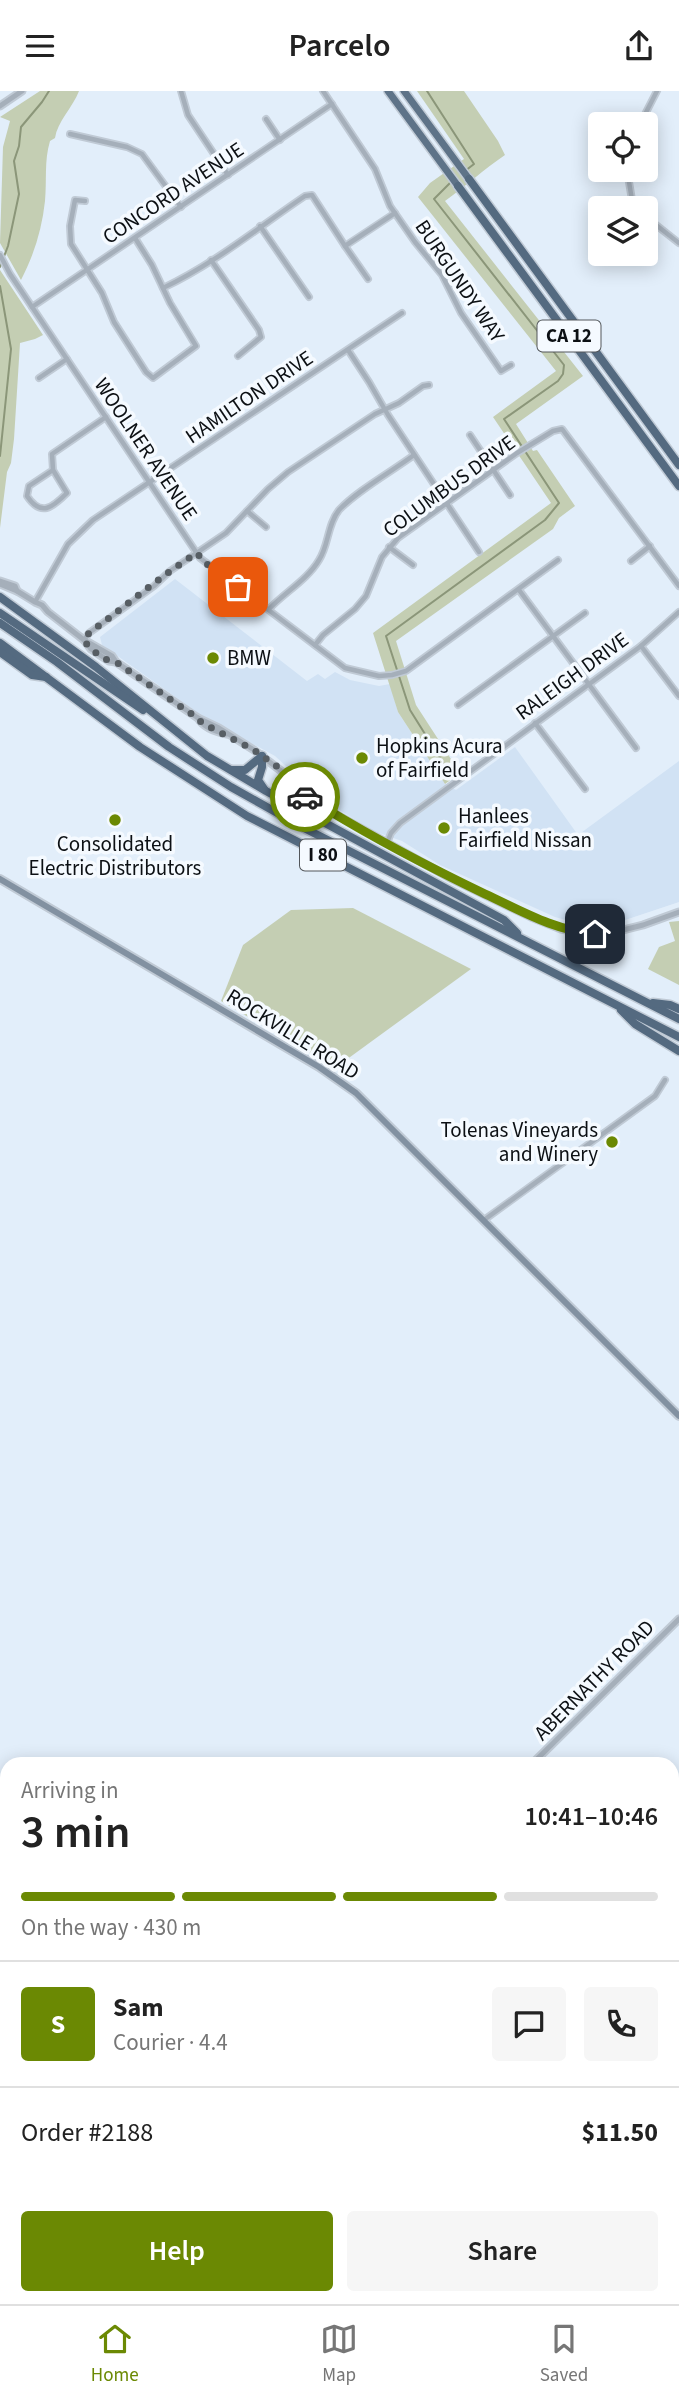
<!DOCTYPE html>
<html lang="en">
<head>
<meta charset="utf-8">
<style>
  body { margin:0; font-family:"Source Sans 3",sans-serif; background:#f6f6f6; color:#222; height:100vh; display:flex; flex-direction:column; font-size:26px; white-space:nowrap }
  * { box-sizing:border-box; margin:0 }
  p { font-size:23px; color:#767676 }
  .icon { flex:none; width:38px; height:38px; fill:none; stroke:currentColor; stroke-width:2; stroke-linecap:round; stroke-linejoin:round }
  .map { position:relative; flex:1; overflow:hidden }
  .details { position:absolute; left:0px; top:1666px; width:679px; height:548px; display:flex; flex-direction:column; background:#fff; border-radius:21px 21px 0 0; box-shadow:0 4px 18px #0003 }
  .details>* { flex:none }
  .tools { position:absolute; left:588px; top:21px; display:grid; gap:14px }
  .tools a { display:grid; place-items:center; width:70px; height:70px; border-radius:7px; background:#fff; box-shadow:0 4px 18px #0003; font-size:35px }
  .pin { position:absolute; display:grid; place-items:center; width:60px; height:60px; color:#fff; margin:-30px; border-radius:14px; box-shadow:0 4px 10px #0006 }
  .courier { position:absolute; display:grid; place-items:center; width:70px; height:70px; margin:-35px; border:5px solid #6b8903; border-radius:50%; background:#fff; color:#222; box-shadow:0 2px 9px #0007 }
  .head em { font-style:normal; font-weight:600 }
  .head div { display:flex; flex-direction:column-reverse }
  .head { display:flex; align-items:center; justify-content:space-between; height:119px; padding:0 21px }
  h1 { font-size:46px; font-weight:600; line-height:52px }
  .bar { display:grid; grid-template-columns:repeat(4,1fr); gap:10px 7px; align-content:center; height:84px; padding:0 21px }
  .bar i { height:9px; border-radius:5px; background:#e0e0e0 }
  .bar .selected { background:#6b8903 }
  .bar p { grid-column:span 4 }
  .line { display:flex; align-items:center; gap:18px; padding:0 21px; border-top:2px solid #e0e0e0 }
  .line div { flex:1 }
  .round { display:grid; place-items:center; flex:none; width:74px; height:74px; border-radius:7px; background:#f6f6f6 }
  .cta { display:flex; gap:14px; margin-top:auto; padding:14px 21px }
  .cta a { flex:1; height:80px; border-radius:7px; background:#6b8903; color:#fff; font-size:28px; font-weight:600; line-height:80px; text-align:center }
  .cta a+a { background:#f6f6f6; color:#222 }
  header { display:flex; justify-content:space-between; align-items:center; height:91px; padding:0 21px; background:#fff; font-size:32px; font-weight:600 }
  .menu { display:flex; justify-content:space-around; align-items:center; height:98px; border-top:2px solid #e0e0e0; background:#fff; font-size:19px; color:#767676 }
  .menu a { display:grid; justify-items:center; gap:4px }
  .menu .selected { color:#6b8903 }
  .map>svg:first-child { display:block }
</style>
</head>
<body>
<header><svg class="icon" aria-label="menu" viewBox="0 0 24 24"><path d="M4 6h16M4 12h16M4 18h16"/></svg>Parcelo<svg class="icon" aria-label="share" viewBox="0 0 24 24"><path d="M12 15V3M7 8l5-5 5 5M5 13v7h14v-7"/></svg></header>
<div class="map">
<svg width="679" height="2213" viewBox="0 0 679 2213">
  <rect width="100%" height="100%" fill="#e2eefa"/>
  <path fill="#d1e2f4" d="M175,488L307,590L318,583L325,588L335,581L350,589L379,595L390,593L398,621L445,693L456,699L515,656L578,744L679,670V811L616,832L573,831L555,826L440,774L402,750L376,741L324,710L275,665L205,627L102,554L100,546Z"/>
  <g fill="#c4ceb3">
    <path d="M40,0H79C73,16 57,31 55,47L50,50C44,70 47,89 45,110C42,138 34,164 21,189L0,152L3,56L10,30L0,26Z"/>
    <path d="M417,0H464L498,50L505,64C484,78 466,95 445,110L583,285L516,333L533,360L537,359L575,415L559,427L553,438L396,550L416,614L460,682L445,693L398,621L373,542L551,412L493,326L556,280L418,106L430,92L464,68Z"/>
    <path d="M0,179L43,244L35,248L20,252L14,348L11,372L7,381L0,437Z"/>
    <path d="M353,817L471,878L335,977L221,910L243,854L291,819Z"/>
    <path d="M679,830V894L648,878L659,856L675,850L669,831Z"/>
  </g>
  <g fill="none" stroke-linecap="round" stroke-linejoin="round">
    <g stroke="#8b9679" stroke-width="2">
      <path d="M427,0L474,73L465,80"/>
      <path d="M450,92L434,108L564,274L563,283L558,290L504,328L559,412L545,429L386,545L410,619L450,683"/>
      <path d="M0,176L8,155L19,103L14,70L19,55L21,36L42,11L49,0"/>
      <path d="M0,195L11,258L0,365"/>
    </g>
    <defs>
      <g id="minor">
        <path d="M181,0L188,24L228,84"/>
        <path d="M323,0L375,78L390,115L415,151L442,184L461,222L501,280L511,274"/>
        <path d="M266,28L280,49"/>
        <path d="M640,33L657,0"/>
        <path d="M70,43L127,56L142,63L181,116"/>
        <path d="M627,79L632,109L638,117"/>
        <path d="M85,110L75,109L70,135L71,153L102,202L114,231L146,281L153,287L196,255L170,212L152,174L135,147"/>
        <path d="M646,126L679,152"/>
        <path d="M260,135L309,206"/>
        <path d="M345,155L368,188"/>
        <path d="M0,164L10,183L200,467L345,577L379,585L392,584L406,580L558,469"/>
        <path d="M211,169L259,239L261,246L238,265"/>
        <path d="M163,197C214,173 259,136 305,105L312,104L345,155L395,122"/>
        <path d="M32,216L332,13"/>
        <path d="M348,259L369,291L388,324L479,461"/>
        <path d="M39,287L67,268"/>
        <path d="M470,344L510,404"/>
        <path d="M53,379L67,402C52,417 41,426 27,405L29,395L53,379L52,363L106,326"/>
        <path d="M247,420L266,436"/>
        <path d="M389,456L413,474"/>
        <path d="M631,470L650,455"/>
        <path d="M519,499L636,657"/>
        <path d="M35,511L68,453L93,429L402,222"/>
        <path d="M269,518C284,502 308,488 319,469C329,454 327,434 339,419C358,399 391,381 414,364"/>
        <path d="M84,549L89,542L154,495L170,480L226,442L268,398L288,381L375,323L399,312L423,295L429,294"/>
        <path d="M315,554L323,544L355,518L366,505L382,466L398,447L517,362L553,340L562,338L679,495"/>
        <path d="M641,555L679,605"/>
        <path d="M458,614L585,522"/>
        <path d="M535,632L585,698"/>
        <path d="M387,752L391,742L400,732L641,555L679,521"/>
        <path d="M484,1129L655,1005L665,989"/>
      </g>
      <g id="tertiary">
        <path d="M0,15L22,0"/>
        <path d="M0,490L15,495L17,500L35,511L42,514L48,521L84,549L91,558L109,570L116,571"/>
        <path d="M0,493L17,500"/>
        <path d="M84,549L112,565L116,571L198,627C204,637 216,641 227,643"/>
        <path d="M198,627L219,637L254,659L324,713L328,719"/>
        <path d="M295,692C301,704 315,717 328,719L452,788L531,826L561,838L578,841L611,842L643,834L679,821"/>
        <path d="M532,1673L679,1528"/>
        <path d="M0,2081L7,2076"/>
      </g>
      <path id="secondary" d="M0,788L319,976L356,1002L679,1325"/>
      <g id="trunk">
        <path d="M388,0L458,95"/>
        <path d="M404,0L469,88"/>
      </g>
      <g id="motorway">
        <path d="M469,88L679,374"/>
        <path d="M458,95L679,395"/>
        <path d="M0,506L96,576L207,665L266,700L504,829L517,842"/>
        <path d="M0,522L143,619"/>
        <path d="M0,532L57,571L169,656L231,696L306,738L679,928"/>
        <path d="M0,552L140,656L247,725L679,946"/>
        <path d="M0,561L32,584L46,586"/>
        <path d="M262,665V676L258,689L264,698"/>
        <path d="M232,679H245L262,665"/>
        <path d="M653,912L670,914L679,918"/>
        <path d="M621,919L635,933L679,960"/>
      </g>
    </defs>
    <use href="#minor" stroke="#c0cad5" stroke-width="8"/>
    <use href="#tertiary" stroke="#c0cad5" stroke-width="9"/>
    <use href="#secondary" stroke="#c0cad5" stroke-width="10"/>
    <use href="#trunk" stroke="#c0cad5" stroke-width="10"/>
    <use href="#motorway" stroke="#c0cad5" stroke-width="11"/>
    <use href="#minor" stroke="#a5afba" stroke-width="4.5"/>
    <use href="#tertiary" stroke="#a5afba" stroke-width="5"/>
    <use href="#secondary" stroke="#8291a1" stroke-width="6"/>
    <use href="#trunk" stroke="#5e7388" stroke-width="7"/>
    <use href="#motorway" stroke="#546a80" stroke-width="8"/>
  </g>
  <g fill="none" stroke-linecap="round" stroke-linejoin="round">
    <path stroke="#575e64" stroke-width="7" stroke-dasharray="0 12.6" d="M238,496L204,471L197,462C159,486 125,516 89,542L84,550C92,559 103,570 116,571L196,626L202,632L254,659L286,682L305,706"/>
    <path stroke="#6b8903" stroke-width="9" d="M305,706L321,718L328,719C379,750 431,777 485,803C522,820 553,839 595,843"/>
  </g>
  <g fill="#6b8903" stroke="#f5faff" stroke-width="2.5">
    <circle cx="213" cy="567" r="7"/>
    <circle cx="362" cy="667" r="7"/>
    <circle cx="115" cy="729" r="7"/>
    <circle cx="444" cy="737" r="7"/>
    <circle cx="612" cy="1051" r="7"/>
  </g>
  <g text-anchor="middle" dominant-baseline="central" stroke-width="7" stroke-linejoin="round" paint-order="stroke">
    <g fill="#f5faff" stroke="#52565a" stroke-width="2">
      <rect x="537.5" y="229.5" width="63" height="31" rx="5"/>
      <rect x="300" y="748.5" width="46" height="31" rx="5"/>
    </g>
    <g font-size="19" font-weight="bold" fill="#0c1014">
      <text x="569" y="245">CA 12</text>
      <text x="323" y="764">I 80</text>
    </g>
    <g font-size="21" fill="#0c1014" stroke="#f5faff">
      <text transform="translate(173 102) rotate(-34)">CONCORD AVENUE</text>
      <text transform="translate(460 190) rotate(56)">BURGUNDY WAY</text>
      <text transform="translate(249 306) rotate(-34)">HAMILTON DRIVE</text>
      <text transform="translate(146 358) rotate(56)">WOOLNER AVENUE</text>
      <text transform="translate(449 395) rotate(-36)">COLUMBUS DRIVE</text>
      <text transform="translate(572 585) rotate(-36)">RALEIGH DRIVE</text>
      <text transform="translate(293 943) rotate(32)">ROCKVILLE ROAD</text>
      <text transform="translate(594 1589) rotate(-45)">ABERNATHY ROAD</text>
    </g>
    <g font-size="21" fill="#0c1014" stroke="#f5faff" text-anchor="start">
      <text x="227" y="567">BMW</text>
      <text x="376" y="655">Hopkins Acura<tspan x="376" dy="24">of Fairfield</tspan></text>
      <text x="458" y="725">Hanlees<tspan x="458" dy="24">Fairfield Nissan</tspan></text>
      <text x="115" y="753" text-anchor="middle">Consolidated<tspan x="115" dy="24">Electric Distributors</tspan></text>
      <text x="598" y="1039" text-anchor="end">Tolenas Vineyards<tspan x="598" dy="24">and Winery</tspan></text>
    </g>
  </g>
</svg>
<div class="tools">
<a><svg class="icon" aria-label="locate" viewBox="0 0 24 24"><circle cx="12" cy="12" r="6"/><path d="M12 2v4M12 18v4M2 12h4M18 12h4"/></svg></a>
<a><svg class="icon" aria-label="layers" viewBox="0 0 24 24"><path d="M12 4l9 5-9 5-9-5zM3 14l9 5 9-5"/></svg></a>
</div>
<div class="pin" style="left:238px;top:496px;background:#ea580c"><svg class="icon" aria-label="bag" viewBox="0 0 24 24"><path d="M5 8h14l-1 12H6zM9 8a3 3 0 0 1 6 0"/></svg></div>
<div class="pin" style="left:595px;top:843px;background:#1f2937"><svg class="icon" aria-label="home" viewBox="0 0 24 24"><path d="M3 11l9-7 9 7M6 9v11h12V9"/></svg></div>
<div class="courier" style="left:305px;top:706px"><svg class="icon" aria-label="car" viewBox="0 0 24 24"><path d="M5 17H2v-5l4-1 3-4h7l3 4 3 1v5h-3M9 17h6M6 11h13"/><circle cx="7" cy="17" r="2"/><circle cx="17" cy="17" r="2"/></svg></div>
<section class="details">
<div class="head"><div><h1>3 min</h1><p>Arriving in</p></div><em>10:41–10:46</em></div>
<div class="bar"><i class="selected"></i><i class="selected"></i><i class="selected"></i><i></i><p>On the way · 430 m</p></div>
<div class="line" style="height:126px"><b class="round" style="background:#6b8903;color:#fff">S</b><div><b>Sam</b><p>Courier · 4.4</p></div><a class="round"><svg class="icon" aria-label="chat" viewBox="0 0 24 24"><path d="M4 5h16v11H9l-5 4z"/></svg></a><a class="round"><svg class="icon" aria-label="phone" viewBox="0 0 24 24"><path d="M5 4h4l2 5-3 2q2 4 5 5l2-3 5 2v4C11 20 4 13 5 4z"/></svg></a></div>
<div class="line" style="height:91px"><div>Order #2188</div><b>$11.50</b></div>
<div class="cta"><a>Help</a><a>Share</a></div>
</section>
</div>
<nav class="menu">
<a class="selected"><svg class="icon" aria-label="home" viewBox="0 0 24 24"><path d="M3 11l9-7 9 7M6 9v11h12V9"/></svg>Home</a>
<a><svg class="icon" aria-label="map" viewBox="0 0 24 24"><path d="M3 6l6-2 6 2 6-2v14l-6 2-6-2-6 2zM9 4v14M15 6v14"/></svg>Map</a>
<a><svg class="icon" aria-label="saved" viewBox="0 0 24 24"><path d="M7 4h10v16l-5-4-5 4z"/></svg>Saved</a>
</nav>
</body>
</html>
